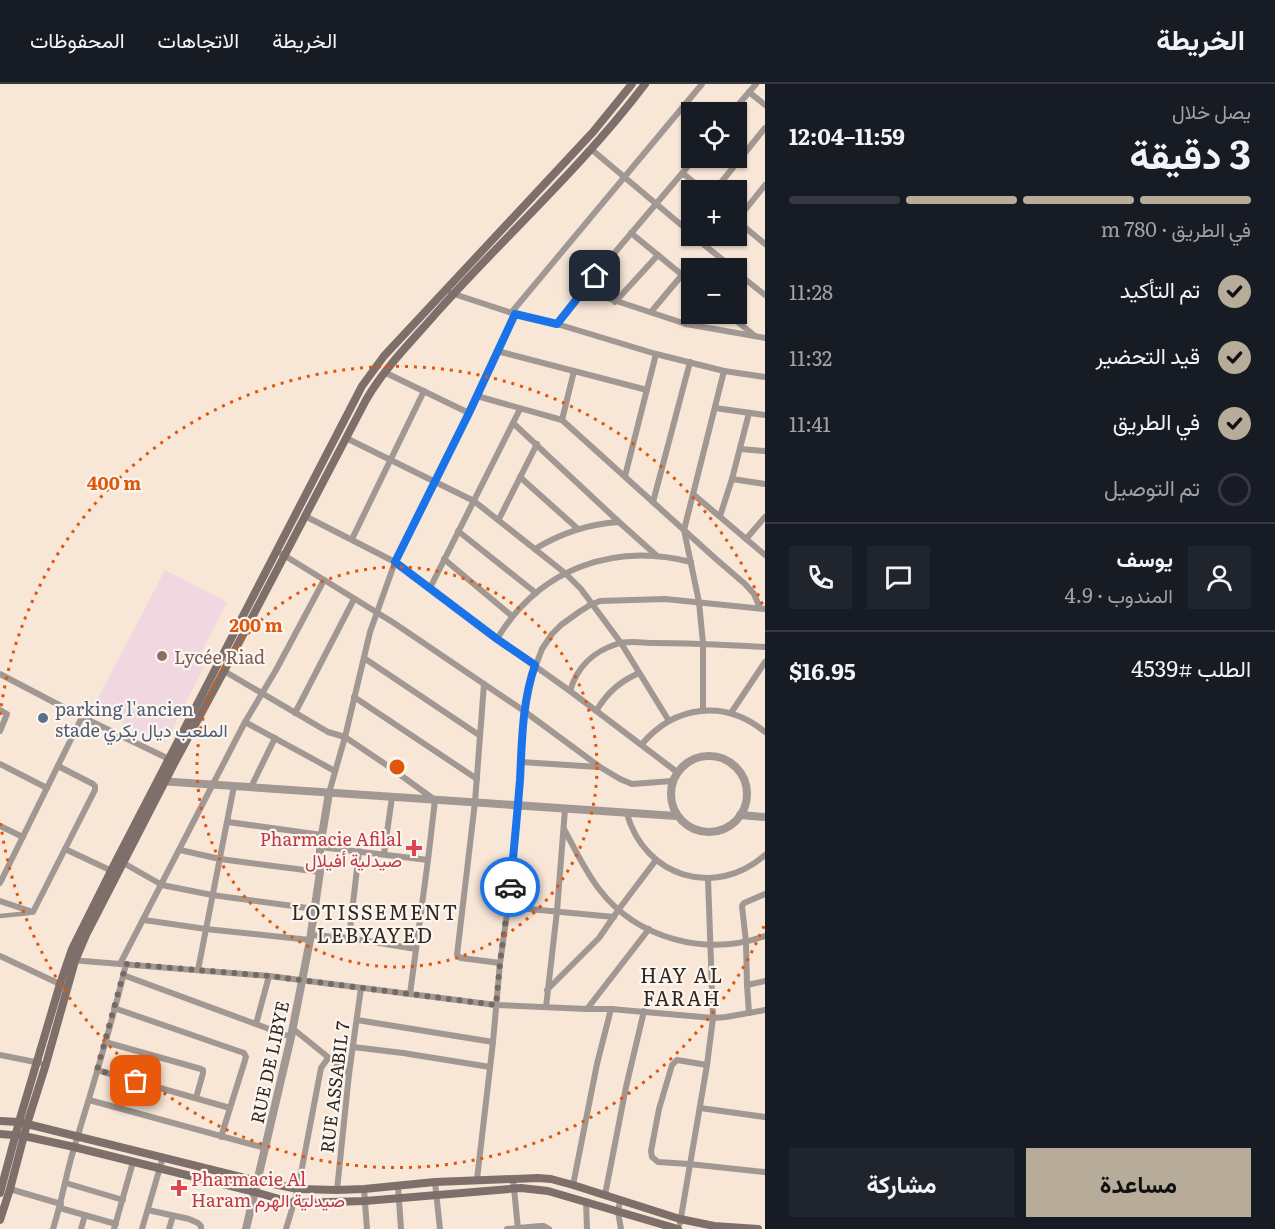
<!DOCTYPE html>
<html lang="ar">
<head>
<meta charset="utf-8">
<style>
  body { margin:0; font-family:Literata,Vazirmatn,serif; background:#20242c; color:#f1f3f6; direction:rtl; height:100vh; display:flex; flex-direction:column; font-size:22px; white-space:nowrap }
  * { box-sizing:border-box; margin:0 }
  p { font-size:20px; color:#9ea1a6 }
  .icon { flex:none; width:33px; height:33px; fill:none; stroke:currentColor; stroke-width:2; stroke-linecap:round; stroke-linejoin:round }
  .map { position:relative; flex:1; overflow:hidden; direction:ltr }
  .sheet { display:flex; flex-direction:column; background:#171b24; width:510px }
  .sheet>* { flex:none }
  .controls { position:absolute; left:681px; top:18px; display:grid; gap:12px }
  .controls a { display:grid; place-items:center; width:66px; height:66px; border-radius:0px; background:#171b24; box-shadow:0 2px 4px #0004; font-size:30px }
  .pin { position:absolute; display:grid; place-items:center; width:51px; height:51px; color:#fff; margin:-26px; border-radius:12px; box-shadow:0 3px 9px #0006 }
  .courier { position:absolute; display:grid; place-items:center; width:60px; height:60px; margin:-30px; border:4px solid #1a73e8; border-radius:50%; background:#fff; color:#222; box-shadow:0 2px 8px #0007 }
  .overview em { font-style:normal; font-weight:700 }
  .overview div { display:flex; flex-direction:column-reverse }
  .overview { display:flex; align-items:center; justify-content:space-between; height:102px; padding:0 24px }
  h1 { font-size:39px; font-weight:700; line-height:45px }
  .bar { display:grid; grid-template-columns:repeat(4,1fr); gap:9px 6px; align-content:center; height:72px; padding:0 24px }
  .bar i { height:8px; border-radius:4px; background:#363941 }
  .bar .current { background:#b7ab99 }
  .bar p { grid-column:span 4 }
  .line { display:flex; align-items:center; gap:15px; padding:0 24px; border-top:2px solid #363941 }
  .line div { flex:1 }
  .round { display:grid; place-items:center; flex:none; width:63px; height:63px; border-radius:0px; background:#20242c }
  ol { padding:0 24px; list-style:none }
  li { display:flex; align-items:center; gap:18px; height:66px }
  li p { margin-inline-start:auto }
  li .icon { padding:6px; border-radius:50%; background:#b7ab99; color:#111; stroke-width:4 }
  li:last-child { color:#9ea1a6 }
  li i { width:33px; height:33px; border:3px solid #363941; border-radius:50% }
  .cta { display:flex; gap:12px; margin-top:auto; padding:12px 24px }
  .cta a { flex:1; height:69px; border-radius:0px; background:#b7ab99; color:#111; font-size:24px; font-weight:700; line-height:69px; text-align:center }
  .cta a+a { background:#20242c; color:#f1f3f6 }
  header { display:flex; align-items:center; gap:36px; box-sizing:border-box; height:84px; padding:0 30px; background:#171b24; border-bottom:2px solid #363941 }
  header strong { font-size:28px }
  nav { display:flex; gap:33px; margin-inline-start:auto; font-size:21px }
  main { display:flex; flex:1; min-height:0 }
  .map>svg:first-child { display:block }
</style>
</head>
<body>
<header>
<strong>الخريطة</strong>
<nav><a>الخريطة</a><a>الاتجاهات</a><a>المحفوظات</a></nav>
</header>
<main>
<section class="sheet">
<div class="overview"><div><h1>3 دقيقة</h1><p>يصل خلال</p></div><em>11:59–12:04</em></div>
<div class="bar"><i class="current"></i><i class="current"></i><i class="current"></i><i></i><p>في الطريق · 780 m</p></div>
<ol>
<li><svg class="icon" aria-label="check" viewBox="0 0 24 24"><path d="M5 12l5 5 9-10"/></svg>تم التأكيد<p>11:28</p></li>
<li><svg class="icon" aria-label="check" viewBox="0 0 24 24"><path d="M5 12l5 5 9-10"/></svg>قيد التحضير<p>11:32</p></li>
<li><svg class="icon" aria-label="check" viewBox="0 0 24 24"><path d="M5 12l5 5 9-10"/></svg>في الطريق<p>11:41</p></li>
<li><i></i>تم التوصيل</li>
</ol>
<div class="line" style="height:108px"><a class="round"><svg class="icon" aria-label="person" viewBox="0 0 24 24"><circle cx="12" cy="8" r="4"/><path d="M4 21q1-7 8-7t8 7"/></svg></a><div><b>يوسف</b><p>المندوب · 4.9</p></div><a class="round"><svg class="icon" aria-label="chat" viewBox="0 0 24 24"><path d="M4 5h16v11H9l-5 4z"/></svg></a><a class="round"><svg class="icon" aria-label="phone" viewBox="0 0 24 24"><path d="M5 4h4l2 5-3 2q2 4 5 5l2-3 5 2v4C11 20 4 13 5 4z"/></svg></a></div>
<div class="line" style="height:78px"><div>الطلب #4539</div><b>$16.95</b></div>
<div class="cta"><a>مساعدة</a><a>مشاركة</a></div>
</section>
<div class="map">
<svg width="765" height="1145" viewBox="0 0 765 1145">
  <rect width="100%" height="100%" fill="#f8e6d6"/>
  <path fill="#f1d8e0" d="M165,486L227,518L201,569L209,573L165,659L119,637L97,616Z"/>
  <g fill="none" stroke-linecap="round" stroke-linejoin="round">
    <path stroke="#a19793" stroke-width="4.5" d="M0,832L30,829"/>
    <g stroke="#a19793" stroke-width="6">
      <path d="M749,8L765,21"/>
      <path d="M732,28L756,0"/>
      <path d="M591,65L692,150"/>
      <path d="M681,91H685L703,106"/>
      <path d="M715,106L765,44"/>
      <path d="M736,136L765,160"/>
      <path d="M737,136L765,101"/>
      <path d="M631,149L692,199"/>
      <path d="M693,152L733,184"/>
      <path d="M736,188L765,211"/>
      <path d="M583,206L686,240L765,254"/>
      <path d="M451,209L515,230L557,240L656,270L724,287L765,293"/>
      <path d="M615,218L658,171"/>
      <path d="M651,228L682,191"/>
      <path d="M511,229L702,0"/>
      <path d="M728,230L755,252"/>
      <path d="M557,240L583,206L695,74"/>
      <path d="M686,240L693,230"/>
      <path d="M497,267L647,306"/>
      <path d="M384,288L469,329"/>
      <path d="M477,312L562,336L716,475L745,500L754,510L760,524"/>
      <path d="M715,324L765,331"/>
      <path d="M562,336L574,287"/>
      <path d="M513,339L619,438L657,472"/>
      <path d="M346,354L474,417L565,489L581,505L621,559L669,637"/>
      <path d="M740,365L765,367"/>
      <path d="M625,392L656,270"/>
      <path d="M520,393L578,445"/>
      <path d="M732,395L765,400"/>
      <path d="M693,410L765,471"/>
      <path d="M653,418L690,278"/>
      <path d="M305,432L395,478L497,555L570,607L677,688"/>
      <path d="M720,432L732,395L749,329"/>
      <path d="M499,435L537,360"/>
      <path d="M458,447L536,509"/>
      <path d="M352,455L424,307"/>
      <path d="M746,455L765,433"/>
      <path d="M535,465C561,449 588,440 619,438"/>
      <path d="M282,470L394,539L524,627L600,683L620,695L632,700L672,697"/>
      <path d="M444,475L512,532"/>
      <path d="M430,504L520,325"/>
      <path d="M497,555C539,485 613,458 691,478"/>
      <path d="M364,574L479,651"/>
      <path d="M224,587L328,648L345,653L388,682L435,716L428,776L410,910"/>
      <path d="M0,590L82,633L171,676"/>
      <path d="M484,600L475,718L457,871L461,874L500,879"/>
      <path d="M570,607C577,583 594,567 617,560C628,556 642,559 654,559C691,559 728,561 765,563"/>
      <path d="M354,613L477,695"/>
      <path d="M0,626L7,630L0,647"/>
      <path d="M596,627C608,608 619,598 639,589"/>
      <path d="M703,627V559L699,518L684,446L724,287"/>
      <path d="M295,629L354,515"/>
      <path d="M731,629L765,578"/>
      <path d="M245,638L335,687"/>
      <path d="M642,660C675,621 725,615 765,648"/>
      <path d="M521,678L598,683"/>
      <path d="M0,680L47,704"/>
      <path d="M251,703L275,654"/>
      <path d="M329,709L345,653L370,548L395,478L469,329L515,230"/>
      <path d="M627,730C645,793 715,815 765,771"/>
      <path d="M228,738L322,751"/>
      <path d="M0,742L23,753"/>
      <path d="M564,745C575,765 585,787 599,805C637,855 706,873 765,852"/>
      <path d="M320,763L428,776"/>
      <path d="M65,765L114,788"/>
      <path d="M180,766L220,775L320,788"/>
      <path d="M384,770L392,713"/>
      <path d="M120,777L162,801L212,811L315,825"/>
      <path d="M0,799L82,633"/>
      <path d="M0,817L33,828L95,706V702L93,700L58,682"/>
      <path d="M508,823L614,833"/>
      <path d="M144,836L206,845L310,856"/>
      <path d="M311,851L349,854L416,865"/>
      <path d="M349,854L359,767"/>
      <path d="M0,872L62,901"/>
      <path d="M71,876L269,892L496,921L587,925H611L713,934L726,933L765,926"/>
      <path d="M120,880L245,638L276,586L324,496"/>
      <path d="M198,886L234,702"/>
      <path d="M123,891L291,953"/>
      <path d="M747,901L765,897"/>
      <path d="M547,906L599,854L619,825L656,776"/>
      <path d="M546,923L557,827L565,725"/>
      <path d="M114,924L244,969L246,973L221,1053"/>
      <path d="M587,925L649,845"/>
      <path d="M749,929L747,901L746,858L742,822L744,819L765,810"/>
      <path d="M357,936L493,958"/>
      <path d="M256,940L269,892"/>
      <path d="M292,944L349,990"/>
      <path d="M105,958L201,985L203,986V989L196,1014"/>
      <path d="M353,963L403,969L490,983"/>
      <path d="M0,971L40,979"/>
      <path d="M707,981L677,976L672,981L659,1025L651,1067L652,1073L658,1078L689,1080L765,1088"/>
      <path d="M97,986L230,1024"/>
      <path d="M89,1016L265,1064"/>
      <path d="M700,1024L765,1033"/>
      <path d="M513,1094L518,1145"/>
      <path d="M477,1095L493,958L500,879L508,823L518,722L524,627L530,597L542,565L552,550L561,541L579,528L590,521L600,517L665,515L765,525"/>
      <path d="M435,1098L440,1145"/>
      <path d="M66,1099L123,1116"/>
      <path d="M573,1101L597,980L611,925"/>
      <path d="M398,1102L401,1145"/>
      <path d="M10,1105L61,1120"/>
      <path d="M364,1105L367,1145"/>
      <path d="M337,1106L349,990L361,904"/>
      <path d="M605,1111L626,1003L644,927"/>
      <path d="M586,1117L587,1145"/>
      <path d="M620,1117L618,1128L621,1145"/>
      <path d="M60,1124L116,1140"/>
      <path d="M148,1126L189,1135L198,1139L201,1142V1145"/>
      <path d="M680,1139L707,981L713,934L708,794"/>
      <path d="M53,1145C62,1117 66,1089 75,1061C93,1001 112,941 126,880"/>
      <path d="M81,1145L85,1131"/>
      <path d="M114,1145L133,1078"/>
      <path d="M142,1145L163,1073"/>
      <path d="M169,1145L173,1132"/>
      <path d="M286,1145L298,1105L321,984L328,974"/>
      <path d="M507,1145L540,1142H544L549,1145"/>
    </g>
    <g stroke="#a19793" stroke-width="8">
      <circle cx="709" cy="710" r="38"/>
      <path d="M159,697L676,732"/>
      <path d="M740,731L765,733"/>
      <path d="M246,1145L291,953L310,856L320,788V763L329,709"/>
    </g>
    <g stroke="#7e6f6b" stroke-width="8">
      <path d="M0,1037L19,1038L258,1097L298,1105L337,1106L364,1105L435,1098L538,1094L551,1095L573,1101L680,1135L714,1142L758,1145"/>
      <path d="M0,1050L24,1052L74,1063L255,1108L293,1119L365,1117L521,1104L548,1107L678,1145"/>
      <path d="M0,1109L19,1038L60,900L72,865L117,775L362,302L384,272L593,48L632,0"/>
      <path d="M0,1136L10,1105L27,1040L46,980L75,877L86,851L175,678L224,587L366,316C385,283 413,256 438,227C506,151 583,82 645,0"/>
    </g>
  </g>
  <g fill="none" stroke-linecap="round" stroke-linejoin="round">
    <path stroke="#756a61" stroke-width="6" stroke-dasharray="0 10.8" d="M136,997L97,986L126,880L269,892L496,921L500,879L510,803"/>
    <path stroke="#1a73e8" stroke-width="8" d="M510,803C514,767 517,732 520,696C522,657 522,619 535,581L497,555L395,478L469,329L515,230L557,240L595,192"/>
  </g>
  <g fill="none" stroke="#df570d" stroke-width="3" stroke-dasharray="3 6">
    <circle cx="397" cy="683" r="200"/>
    <path d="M764 842A400 400 0 0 1 0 735M0 631A400 400 0 0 1 764 524"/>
  </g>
  <circle fill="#8d6e63" stroke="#fdf5ef" stroke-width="2" cx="162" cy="572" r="6"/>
  <circle fill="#5c6f8a" stroke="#fdf5ef" stroke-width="2" cx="43" cy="634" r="6"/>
  <g fill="#e0444e" stroke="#fdf5ef" stroke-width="2">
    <path d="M411 755h6v6h6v6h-6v6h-6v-6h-6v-6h6z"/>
    <path d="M176 1095h6v6h6v6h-6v6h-6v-6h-6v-6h6z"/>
  </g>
  <g text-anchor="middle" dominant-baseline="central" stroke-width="4.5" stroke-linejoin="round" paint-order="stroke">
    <g font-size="18" fill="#785e54" stroke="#fdf5ef" text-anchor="start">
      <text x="174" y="572">Lycée Riad</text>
    </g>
    <g font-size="18" fill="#4e5e75" stroke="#fdf5ef" text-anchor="start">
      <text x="55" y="624">parking l'ancien<tspan x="55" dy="21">stade الملعب ديال بكري</tspan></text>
    </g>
    <g font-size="18" fill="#be3a42" stroke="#fdf5ef" text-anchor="end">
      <text x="402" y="754">Pharmacie Afilal<tspan x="402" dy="21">صيدلية أفيلال</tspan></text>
      <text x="191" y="1094" text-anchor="start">Pharmacie Al<tspan x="191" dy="21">Haram صيدلية الهرم</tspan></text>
    </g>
    <g font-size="18" fill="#2f2822" stroke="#fdf5ef">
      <text transform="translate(269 978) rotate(-78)">RUE DE LIBYE</text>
      <text transform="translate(334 1003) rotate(-83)">RUE ASSABIL 7</text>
    </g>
    <g font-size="20" letter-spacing="1.5" fill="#2f2822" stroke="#fdf5ef">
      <text x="375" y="827">LOTISSEMENT<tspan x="375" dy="23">LEBYAYED</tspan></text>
      <text x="682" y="890">HAY AL<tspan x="682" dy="23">FARAH</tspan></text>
    </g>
  </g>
  <circle cx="397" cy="683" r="9" fill="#df570d" stroke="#fdf5ef" stroke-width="3"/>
  <g font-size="18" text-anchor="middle" font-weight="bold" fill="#df570d" stroke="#fdf5ef" stroke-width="4.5" stroke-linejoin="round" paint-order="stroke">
    <text x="114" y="406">400 m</text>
    <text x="256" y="548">200 m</text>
  </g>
</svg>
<div class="controls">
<a><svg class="icon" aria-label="locate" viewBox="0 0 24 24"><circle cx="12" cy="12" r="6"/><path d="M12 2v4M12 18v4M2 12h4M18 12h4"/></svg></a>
<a>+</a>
<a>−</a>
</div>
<div class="pin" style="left:136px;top:997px;background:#ea580c"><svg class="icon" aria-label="bag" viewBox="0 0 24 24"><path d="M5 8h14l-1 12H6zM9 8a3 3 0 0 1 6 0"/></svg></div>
<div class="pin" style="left:595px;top:192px;background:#1f2937"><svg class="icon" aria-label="home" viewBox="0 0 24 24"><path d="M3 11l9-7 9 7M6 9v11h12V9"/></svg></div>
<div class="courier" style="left:510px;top:803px"><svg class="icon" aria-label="car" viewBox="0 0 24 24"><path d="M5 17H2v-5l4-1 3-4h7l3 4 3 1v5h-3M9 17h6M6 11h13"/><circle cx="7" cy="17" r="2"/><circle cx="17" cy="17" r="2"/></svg></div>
</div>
</main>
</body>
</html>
